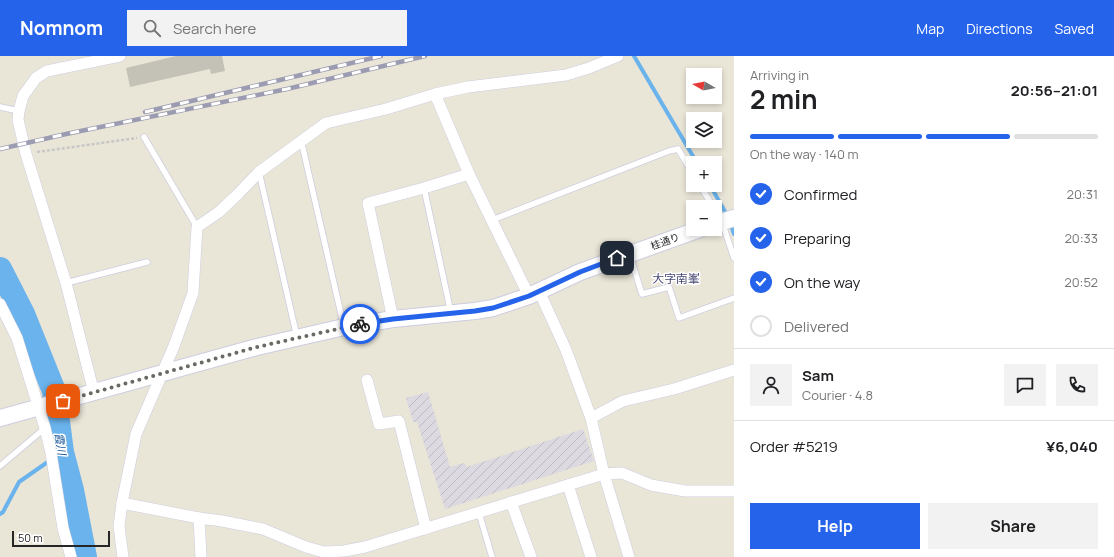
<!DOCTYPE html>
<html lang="en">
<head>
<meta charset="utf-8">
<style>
  body { margin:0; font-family:Manrope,"Noto Sans JP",sans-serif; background:#f2f2f2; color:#202124; height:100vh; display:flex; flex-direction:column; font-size:15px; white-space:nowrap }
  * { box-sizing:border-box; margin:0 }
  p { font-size:13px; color:#757577 }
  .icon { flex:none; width:22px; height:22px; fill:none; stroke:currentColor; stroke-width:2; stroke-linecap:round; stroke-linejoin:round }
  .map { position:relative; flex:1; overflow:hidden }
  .panel { display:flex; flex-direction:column; background:#fff; width:380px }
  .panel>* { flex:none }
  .needle { width:26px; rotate:279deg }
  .fabs { position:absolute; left:686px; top:12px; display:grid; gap:8px }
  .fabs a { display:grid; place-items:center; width:36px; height:36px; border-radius:0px; background:#fff; box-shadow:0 2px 6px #0003; font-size:20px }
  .scale { position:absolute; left:12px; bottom:10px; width:98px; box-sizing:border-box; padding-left:4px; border:2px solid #262626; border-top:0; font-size:11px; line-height:14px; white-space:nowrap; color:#262626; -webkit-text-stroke:3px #fff; paint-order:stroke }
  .pin { position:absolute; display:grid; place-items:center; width:34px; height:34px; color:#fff; margin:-17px; border-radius:8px; box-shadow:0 2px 6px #0006 }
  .courier { position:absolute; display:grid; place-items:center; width:40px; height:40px; margin:-20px; border:3px solid #2563eb; border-radius:50%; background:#fff; color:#222; box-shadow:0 1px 5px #0007 }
  .overview em { font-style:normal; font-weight:700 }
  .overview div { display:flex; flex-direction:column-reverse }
  .overview { display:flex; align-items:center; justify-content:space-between; height:68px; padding:0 16px }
  h1 { font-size:26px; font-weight:700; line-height:30px }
  .bar { display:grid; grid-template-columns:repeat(4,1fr); gap:6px 4px; align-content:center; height:48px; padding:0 16px }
  .bar i { height:5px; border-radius:3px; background:#e0e0e0 }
  .bar .active { background:#2563eb }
  .bar p { grid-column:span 4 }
  .line { display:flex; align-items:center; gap:10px; padding:0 16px; border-top:1px solid #e0e0e0 }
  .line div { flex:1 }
  .round { display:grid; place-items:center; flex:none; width:42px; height:42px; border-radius:0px; background:#f2f2f2 }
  ol { padding:0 16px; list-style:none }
  li { display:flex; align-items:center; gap:12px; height:44px }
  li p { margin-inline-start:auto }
  li .icon { padding:4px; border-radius:50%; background:#2563eb; color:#fff; stroke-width:4 }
  li:last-child { color:#757577 }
  li i { width:22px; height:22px; border:2px solid #e0e0e0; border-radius:50% }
  .cta { display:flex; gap:8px; margin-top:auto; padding:8px 16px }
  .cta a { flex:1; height:46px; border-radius:0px; background:#2563eb; color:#fff; font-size:16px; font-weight:700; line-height:46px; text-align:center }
  .cta a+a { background:#f2f2f2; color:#202124 }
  header { display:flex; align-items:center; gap:24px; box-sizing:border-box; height:56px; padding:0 20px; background:#2563eb; color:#fff }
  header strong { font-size:19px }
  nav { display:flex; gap:22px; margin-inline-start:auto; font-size:14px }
  .search { width:280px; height:36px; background:#f2f2f2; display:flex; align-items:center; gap:10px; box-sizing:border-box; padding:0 14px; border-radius:0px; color:#757577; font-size:15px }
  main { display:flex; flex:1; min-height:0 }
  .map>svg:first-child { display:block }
</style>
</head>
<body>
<header>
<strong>Nomnom</strong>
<div class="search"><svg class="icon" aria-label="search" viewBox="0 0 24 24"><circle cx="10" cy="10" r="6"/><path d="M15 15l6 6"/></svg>Search here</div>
<nav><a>Map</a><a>Directions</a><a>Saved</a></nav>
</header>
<main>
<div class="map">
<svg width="734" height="501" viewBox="0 0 734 501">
  <defs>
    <pattern id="industrial-furrows" width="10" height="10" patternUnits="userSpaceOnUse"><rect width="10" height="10" fill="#dcd9e1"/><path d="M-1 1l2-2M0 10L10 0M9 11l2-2" fill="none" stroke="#bdbac1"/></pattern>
  </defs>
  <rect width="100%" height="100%" fill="#e9e5d7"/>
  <path fill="url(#industrial-furrows)" d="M428,336L450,411L464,407L467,411L583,373L594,405L445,453L417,366H413L406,342Z"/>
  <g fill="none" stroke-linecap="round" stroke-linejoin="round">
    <g stroke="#6ab3ec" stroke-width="4">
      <path d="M634,0L697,107"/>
      <path d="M710,129L728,161"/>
      <path d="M730,167L734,178"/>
      <path d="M0,458L3,456L19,426L62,396"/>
    </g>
    <path stroke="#6ab3ec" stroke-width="24" d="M0,213L23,258L54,335L62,396L72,434L85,501"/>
  </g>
  <path fill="#c4c1b7" d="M176,0H222L225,15L211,18L210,13L130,31L126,12Z"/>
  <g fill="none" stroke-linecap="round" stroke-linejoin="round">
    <defs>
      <g id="lane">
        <path d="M0,51L19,55"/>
        <path d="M144,81L197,171"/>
        <path d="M301,84L344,271"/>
        <path d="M259,116L297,281"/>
        <path d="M700,129L713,151"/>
        <path d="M424,132L451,257"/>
        <path d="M715,154L722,166L734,202"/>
        <path d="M492,164L669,95L678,93L693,118"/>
        <path d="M630,200L642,238L669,231L679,262L734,242"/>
        <path d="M66,227L147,206"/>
        <path d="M0,410L45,372"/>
        <path d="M479,457L492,501"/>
      </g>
      <g id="street">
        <path d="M435,38L469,118L529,240"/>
        <path d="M539,235L566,294L591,362L604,418L629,501"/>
        <path d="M0,248L17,282L45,372L51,397L63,472L71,501"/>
        <path d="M393,263L368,147L424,132L469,118"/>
        <path d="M367,324L379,368L399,365L426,473"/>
        <path d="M94,337L66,227L26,98L18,64L19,55L23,40L36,22L47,15L120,0"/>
        <path d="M591,362L623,345L674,333L734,314"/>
        <path d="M568,429L591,501"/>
        <path d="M511,446L531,501"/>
        <path d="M122,447L199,462L222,465L263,473L306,491L324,496L344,495L365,491L604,418L622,417L651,429L685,435H734"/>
        <path d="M199,462L201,501"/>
        <path d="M123,501L119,470L122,447L136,378L174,290L193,237L197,171L219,156L238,138L259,116L326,67L386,53L435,38L468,31L566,19L589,12L618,0"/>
      </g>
      <g id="secondary">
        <path d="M715,168L734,162"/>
        <path d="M0,362L257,291L344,271L393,263L475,255L493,252L529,240L580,216L700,173"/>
      </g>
    </defs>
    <use href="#lane" stroke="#cdcde0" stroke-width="7"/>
    <use href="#street" stroke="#cdcde0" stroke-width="12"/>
    <use href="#secondary" stroke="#cdcde0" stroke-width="18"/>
    <path stroke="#c7c7c7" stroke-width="2.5" stroke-dasharray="3 2" stroke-linecap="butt" d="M37,96L137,82"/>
    <use href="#lane" stroke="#fff" stroke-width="5.5"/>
    <use href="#street" stroke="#fff" stroke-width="11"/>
    <use href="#secondary" stroke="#fff" stroke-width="16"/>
    <defs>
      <g id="rail">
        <path d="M145,56L381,0"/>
        <path d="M0,93L66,78L287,33L425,0"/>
      </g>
    </defs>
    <use href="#rail" stroke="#9b9bb1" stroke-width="4.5"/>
    <use href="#rail" stroke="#fff" stroke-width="3" stroke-dasharray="9" stroke-linecap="butt"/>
  </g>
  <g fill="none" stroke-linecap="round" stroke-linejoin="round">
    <path stroke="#6a6964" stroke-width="4" stroke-dasharray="0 7.2" d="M63,345L257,291L360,268"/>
    <path stroke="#2563eb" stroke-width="5" d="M360,268L393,263L475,255L493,252L529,240L580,216L617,202"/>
  </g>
  <g text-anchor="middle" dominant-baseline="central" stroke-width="3" stroke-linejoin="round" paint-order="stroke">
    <g font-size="10" fill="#262626" stroke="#fff">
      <text transform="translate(665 185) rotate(-20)">桂通り</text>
    </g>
    <g font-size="11" font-style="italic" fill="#0e4e92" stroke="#fff">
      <text transform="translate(61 388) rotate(81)">霞川</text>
    </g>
    <g font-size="12" fill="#484876" stroke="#fff">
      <text x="676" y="222">大字南峯</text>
    </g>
  </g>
</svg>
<div class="fabs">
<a><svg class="needle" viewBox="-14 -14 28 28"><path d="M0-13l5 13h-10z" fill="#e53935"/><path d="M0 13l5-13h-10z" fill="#757577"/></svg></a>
<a><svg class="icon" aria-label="layers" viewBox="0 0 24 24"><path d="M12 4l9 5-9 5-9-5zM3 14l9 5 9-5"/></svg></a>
<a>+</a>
<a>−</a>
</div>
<div class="scale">50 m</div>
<div class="pin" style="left:63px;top:345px;background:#ea580c"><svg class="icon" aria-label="bag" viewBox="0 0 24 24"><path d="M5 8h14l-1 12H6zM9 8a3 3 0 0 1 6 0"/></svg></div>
<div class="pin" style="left:617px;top:202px;background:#1f2937"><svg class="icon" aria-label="home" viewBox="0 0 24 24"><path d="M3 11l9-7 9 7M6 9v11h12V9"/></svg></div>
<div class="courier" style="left:360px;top:268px"><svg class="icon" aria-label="bike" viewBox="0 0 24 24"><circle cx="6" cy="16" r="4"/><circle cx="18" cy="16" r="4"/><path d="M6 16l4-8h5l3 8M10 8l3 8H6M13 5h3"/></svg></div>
</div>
<section class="panel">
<div class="overview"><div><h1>2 min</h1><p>Arriving in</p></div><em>20:56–21:01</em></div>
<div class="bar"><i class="active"></i><i class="active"></i><i class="active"></i><i></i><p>On the way · 140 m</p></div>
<ol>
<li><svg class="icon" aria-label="check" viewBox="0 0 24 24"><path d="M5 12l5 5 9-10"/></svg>Confirmed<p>20:31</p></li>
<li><svg class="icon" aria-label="check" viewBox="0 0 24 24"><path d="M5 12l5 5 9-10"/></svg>Preparing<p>20:33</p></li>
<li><svg class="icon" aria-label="check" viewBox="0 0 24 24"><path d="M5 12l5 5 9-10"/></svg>On the way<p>20:52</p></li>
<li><i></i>Delivered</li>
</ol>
<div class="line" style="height:72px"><a class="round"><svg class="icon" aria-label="person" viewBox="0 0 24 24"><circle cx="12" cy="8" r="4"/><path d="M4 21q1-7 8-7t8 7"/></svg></a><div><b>Sam</b><p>Courier · 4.8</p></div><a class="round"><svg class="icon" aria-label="chat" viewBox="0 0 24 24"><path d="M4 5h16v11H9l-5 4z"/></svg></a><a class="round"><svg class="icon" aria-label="phone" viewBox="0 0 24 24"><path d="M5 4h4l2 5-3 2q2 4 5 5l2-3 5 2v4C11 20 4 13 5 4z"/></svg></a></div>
<div class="line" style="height:52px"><div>Order #5219</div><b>¥6,040</b></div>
<div class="cta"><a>Help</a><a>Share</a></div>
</section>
</main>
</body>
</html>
